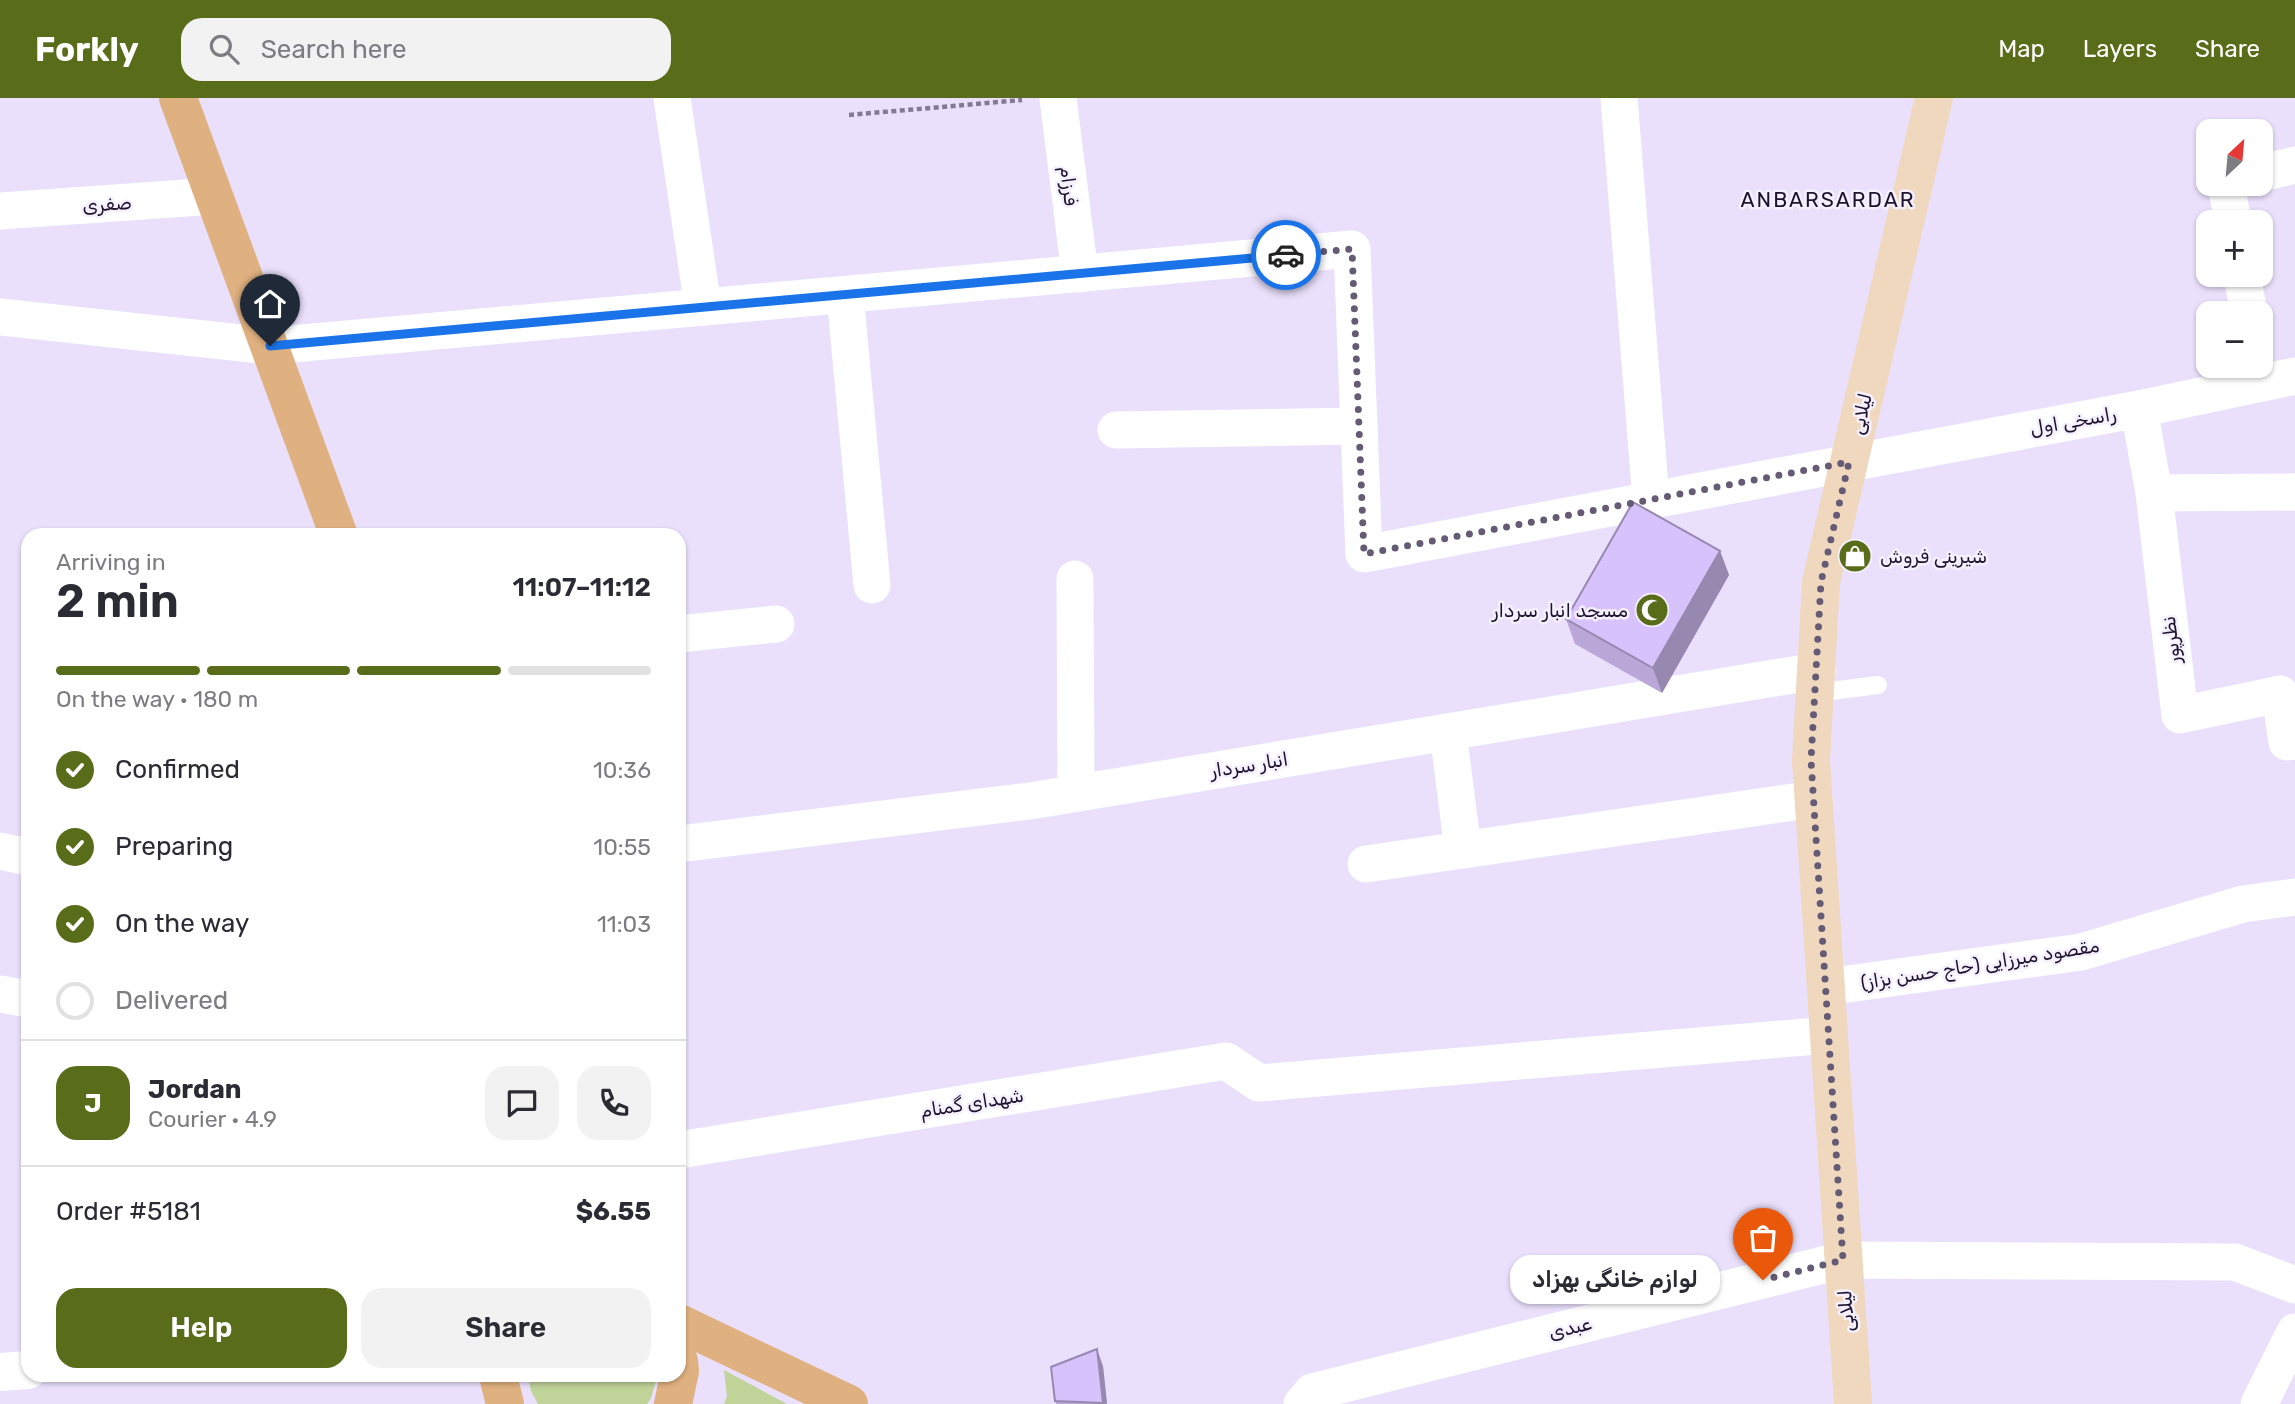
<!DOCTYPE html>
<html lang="en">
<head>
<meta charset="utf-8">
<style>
  body { margin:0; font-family:Rubik,Vazirmatn,sans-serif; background:#f2f2f3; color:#2b2b33; height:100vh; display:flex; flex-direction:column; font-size:26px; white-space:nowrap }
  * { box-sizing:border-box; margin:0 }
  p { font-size:23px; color:#7c7c81 }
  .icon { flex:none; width:38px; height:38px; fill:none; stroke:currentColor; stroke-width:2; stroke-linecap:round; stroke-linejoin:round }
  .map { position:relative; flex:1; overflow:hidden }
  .drawer { position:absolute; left:21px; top:430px; width:665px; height:854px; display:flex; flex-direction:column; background:#fff; border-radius:21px; box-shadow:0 2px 5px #0004 }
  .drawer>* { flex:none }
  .needle { width:46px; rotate:26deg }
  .controls { position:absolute; left:2196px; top:21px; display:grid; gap:14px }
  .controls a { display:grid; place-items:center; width:77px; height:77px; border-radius:14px; background:#fff; box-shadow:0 2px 5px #0004; font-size:35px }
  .pin { position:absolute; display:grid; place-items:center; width:60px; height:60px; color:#fff; margin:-72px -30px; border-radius:50% 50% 50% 0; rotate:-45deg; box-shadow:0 0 7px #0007 }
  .pin .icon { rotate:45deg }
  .courier { position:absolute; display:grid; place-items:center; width:70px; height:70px; margin:-35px; border:5px solid #1a73e8; border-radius:50%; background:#fff; color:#222; box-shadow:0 2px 9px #0007 }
  .bubble { position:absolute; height:49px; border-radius:21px; background:#fff; box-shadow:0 2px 5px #0004; font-size:23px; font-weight:600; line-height:49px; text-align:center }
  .head em { font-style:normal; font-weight:600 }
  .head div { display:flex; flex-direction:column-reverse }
  .head { display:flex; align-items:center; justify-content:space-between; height:119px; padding:0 35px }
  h1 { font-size:46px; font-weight:600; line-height:52px }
  .bar { display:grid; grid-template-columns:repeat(4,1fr); gap:10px 7px; align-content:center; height:84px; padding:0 35px }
  .bar i { height:9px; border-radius:5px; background:#e1e1e2 }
  .bar .current { background:#596c19 }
  .bar p { grid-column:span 4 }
  .line { display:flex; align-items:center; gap:18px; padding:0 35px; border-top:2px solid #e1e1e2 }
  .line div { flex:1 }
  .round { display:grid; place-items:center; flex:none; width:74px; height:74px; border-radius:21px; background:#f2f2f3 }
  ol { padding:0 35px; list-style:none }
  li { display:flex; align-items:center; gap:21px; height:77px }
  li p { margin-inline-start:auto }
  li .icon { padding:7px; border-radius:50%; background:#596c19; color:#fff; stroke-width:4 }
  li:last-child { color:#7c7c81 }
  li i { width:38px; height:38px; border:4px solid #e1e1e2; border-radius:50% }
  .action { display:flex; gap:14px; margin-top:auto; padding:14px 35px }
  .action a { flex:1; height:80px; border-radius:21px; background:#596c19; color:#fff; font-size:28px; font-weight:600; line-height:80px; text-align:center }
  .action a+a { background:#f2f2f3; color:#2b2b33 }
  header { display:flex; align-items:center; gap:42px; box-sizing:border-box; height:98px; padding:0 35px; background:#596c19; color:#fff }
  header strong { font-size:33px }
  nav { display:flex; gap:38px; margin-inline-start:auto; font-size:24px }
  .search { width:490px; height:63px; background:#f2f2f3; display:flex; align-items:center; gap:18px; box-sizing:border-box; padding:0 24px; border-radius:21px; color:#7c7c81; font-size:26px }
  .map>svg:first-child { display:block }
</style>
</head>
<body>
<header>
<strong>Forkly</strong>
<div class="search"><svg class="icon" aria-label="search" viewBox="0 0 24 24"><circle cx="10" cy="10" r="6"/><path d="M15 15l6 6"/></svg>Search here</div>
<nav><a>Map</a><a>Layers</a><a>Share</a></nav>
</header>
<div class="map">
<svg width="2295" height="1306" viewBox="0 0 2295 1306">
  <rect width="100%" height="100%" fill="#eae0fc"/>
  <g fill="#c0d398">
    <path d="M724,1272L787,1306H724L727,1298Z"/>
    <path d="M528,1278H657V1279L651,1300L647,1306H538L531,1293Z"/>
  </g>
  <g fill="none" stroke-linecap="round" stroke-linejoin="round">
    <path stroke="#847994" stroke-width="4.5" stroke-dasharray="5 3.5" stroke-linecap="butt" d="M849,17L1022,2"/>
    <path stroke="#fff" stroke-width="18" d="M1815,595L1878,587"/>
    <g stroke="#fff" stroke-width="37">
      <path d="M672,0L703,209"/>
      <path d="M1058,0L1080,176"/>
      <path d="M1619,0L1651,402"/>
      <path d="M2261,75L2295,67"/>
      <path d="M2226,86L2233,124"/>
      <path d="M0,113L214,98"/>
      <path d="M2242,177L2249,215"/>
      <path d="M845,197L872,487"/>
      <path d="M0,219L269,248L1352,151L1364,456L2139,311L2295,278"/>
      <path d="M2139,311L2154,395L2180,617L2280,596L2287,644L2295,643"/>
      <path d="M1116,332L1359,328"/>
      <path d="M2154,395L2295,394"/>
      <path d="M1075,481L1076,695"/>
      <path d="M679,536L776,526"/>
      <path d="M1448,634L1463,752"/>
      <path d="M679,746L1030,703L1817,573"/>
      <path d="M0,753L28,759"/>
      <path d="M1366,766L1814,701"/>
      <path d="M1826,889L2081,854L2243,806L2295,799"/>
      <path d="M0,896L28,901"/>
      <path d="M679,1052L1226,963L1259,985L1829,937"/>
      <path d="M1302,1306L1312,1294L1843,1162L2235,1164L2295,1187"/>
      <path d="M2259,1306L2295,1234"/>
    </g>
    <path stroke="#fff" stroke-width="38" d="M0,1274L28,1272"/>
    <path stroke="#f0d8bf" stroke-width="38" d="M1853,1306L1811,662L1821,484L1934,0"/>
    <g stroke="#e0b180" stroke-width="38">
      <path d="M178,0L339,438"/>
      <path d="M679,1225L849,1306"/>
      <path d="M498,1278L505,1306"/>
      <path d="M673,1306L680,1273L679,1263"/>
    </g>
  </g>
  <g fill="#baa7d8">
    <path d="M1720,453L1729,477L1662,595L1575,546L1566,521Z"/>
    <path d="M1103,1268L1107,1306H1056L1055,1303Z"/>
  </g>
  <g fill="#9788b0">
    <path d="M1720,453L1729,477L1662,595L1653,570Z"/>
    <path d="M1097,1251L1103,1268L1107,1306L1103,1305Z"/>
  </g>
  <g fill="#d8c2fb" stroke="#9788b0" stroke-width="2">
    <path d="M1633,404L1720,453L1653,570L1566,521Z"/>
    <path d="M1097,1251L1103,1305L1055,1303L1051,1269Z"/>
  </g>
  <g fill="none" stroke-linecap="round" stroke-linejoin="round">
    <path stroke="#655b75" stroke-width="7" stroke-dasharray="0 12.6" d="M1286,157L1352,151L1364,456L1849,364L1821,484L1811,662L1843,1162L1763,1182"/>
    <path stroke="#1a73e8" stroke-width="9" d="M270,248L1286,157"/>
  </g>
  <defs>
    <symbol id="shop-disc" viewBox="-11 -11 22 22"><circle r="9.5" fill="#596c19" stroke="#f5f0fe"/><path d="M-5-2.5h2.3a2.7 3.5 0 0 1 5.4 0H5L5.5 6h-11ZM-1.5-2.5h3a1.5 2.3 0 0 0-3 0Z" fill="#fff"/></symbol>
    <symbol id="mosque-disc" viewBox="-11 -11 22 22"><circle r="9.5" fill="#596c19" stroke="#f5f0fe"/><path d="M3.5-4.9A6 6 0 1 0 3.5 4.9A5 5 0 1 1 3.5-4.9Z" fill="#fff"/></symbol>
  </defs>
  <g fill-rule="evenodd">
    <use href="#shop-disc" x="1836" y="439" width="38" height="38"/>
    <use href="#mosque-disc" x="1633" y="493" width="38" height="38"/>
  </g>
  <g text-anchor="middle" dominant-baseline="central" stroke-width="5" stroke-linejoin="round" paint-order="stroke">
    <g font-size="19" fill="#1e132d" stroke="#f5f0fe">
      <text transform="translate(1069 88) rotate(83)">فرزام</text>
      <text transform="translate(107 106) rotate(-4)">صفری</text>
      <text transform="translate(1861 316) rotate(-77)">لیلابی</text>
      <text transform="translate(2073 323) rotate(-10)">راسخی اول</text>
      <text transform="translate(2171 542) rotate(-97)">نظرپور</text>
      <text transform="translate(1249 667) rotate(-9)">انبار سردار</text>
      <text transform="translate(1980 866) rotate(-9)">مقصود میرزایی (حاج حسن بزاز)</text>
      <text transform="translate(972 1005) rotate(-9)">شهدای گمنام</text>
      <text transform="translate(1846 1213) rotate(-94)">لیلابی</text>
      <text transform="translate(1570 1230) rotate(-14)">عبدی</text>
    </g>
    <g font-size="19" fill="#1e132d" stroke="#f5f0fe" text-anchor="start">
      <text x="1880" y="458">شیرینی فروش</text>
      <text x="1628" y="512" text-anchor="end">مسجد انبار سردار</text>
    </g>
    <g font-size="21" letter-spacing="2" fill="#1e132d" stroke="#f5f0fe">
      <text x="1828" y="101">ANBARSARDAR</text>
    </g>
  </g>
</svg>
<div class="controls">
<a><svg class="needle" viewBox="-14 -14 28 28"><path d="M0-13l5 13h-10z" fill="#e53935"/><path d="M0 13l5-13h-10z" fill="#7c7c81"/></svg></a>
<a>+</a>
<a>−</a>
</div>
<div class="pin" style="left:1763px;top:1182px;background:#ea580c"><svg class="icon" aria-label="bag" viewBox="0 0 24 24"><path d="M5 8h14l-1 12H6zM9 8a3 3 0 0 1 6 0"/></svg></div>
<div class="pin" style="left:270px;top:248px;background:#1f2937"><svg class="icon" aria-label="home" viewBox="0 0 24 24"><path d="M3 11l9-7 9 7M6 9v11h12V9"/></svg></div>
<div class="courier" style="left:1286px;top:157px"><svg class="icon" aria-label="car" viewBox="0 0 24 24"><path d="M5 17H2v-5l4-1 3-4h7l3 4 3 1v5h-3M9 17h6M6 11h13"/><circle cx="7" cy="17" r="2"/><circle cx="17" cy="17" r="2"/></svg></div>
<div class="bubble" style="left:1510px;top:1157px;width:210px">لوازم خانگی بهزاد</div>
<section class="drawer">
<div class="head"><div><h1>2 min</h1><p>Arriving in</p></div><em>11:07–11:12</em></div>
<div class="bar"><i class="current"></i><i class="current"></i><i class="current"></i><i></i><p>On the way · 180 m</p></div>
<ol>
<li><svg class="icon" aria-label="check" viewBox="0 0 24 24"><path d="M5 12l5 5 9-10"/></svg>Confirmed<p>10:36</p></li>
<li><svg class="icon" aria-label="check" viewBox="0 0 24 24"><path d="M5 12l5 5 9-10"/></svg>Preparing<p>10:55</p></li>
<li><svg class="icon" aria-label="check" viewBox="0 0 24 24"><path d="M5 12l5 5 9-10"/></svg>On the way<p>11:03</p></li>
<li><i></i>Delivered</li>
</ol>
<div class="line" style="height:126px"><b class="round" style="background:#596c19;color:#fff">J</b><div><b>Jordan</b><p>Courier · 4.9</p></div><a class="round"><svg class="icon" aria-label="chat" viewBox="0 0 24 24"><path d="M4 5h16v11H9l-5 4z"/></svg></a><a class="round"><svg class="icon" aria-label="phone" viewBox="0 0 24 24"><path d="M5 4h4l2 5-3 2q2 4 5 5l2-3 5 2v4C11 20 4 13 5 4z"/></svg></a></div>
<div class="line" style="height:91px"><div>Order #5181</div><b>$6.55</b></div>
<div class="action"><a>Help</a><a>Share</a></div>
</section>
</div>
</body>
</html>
